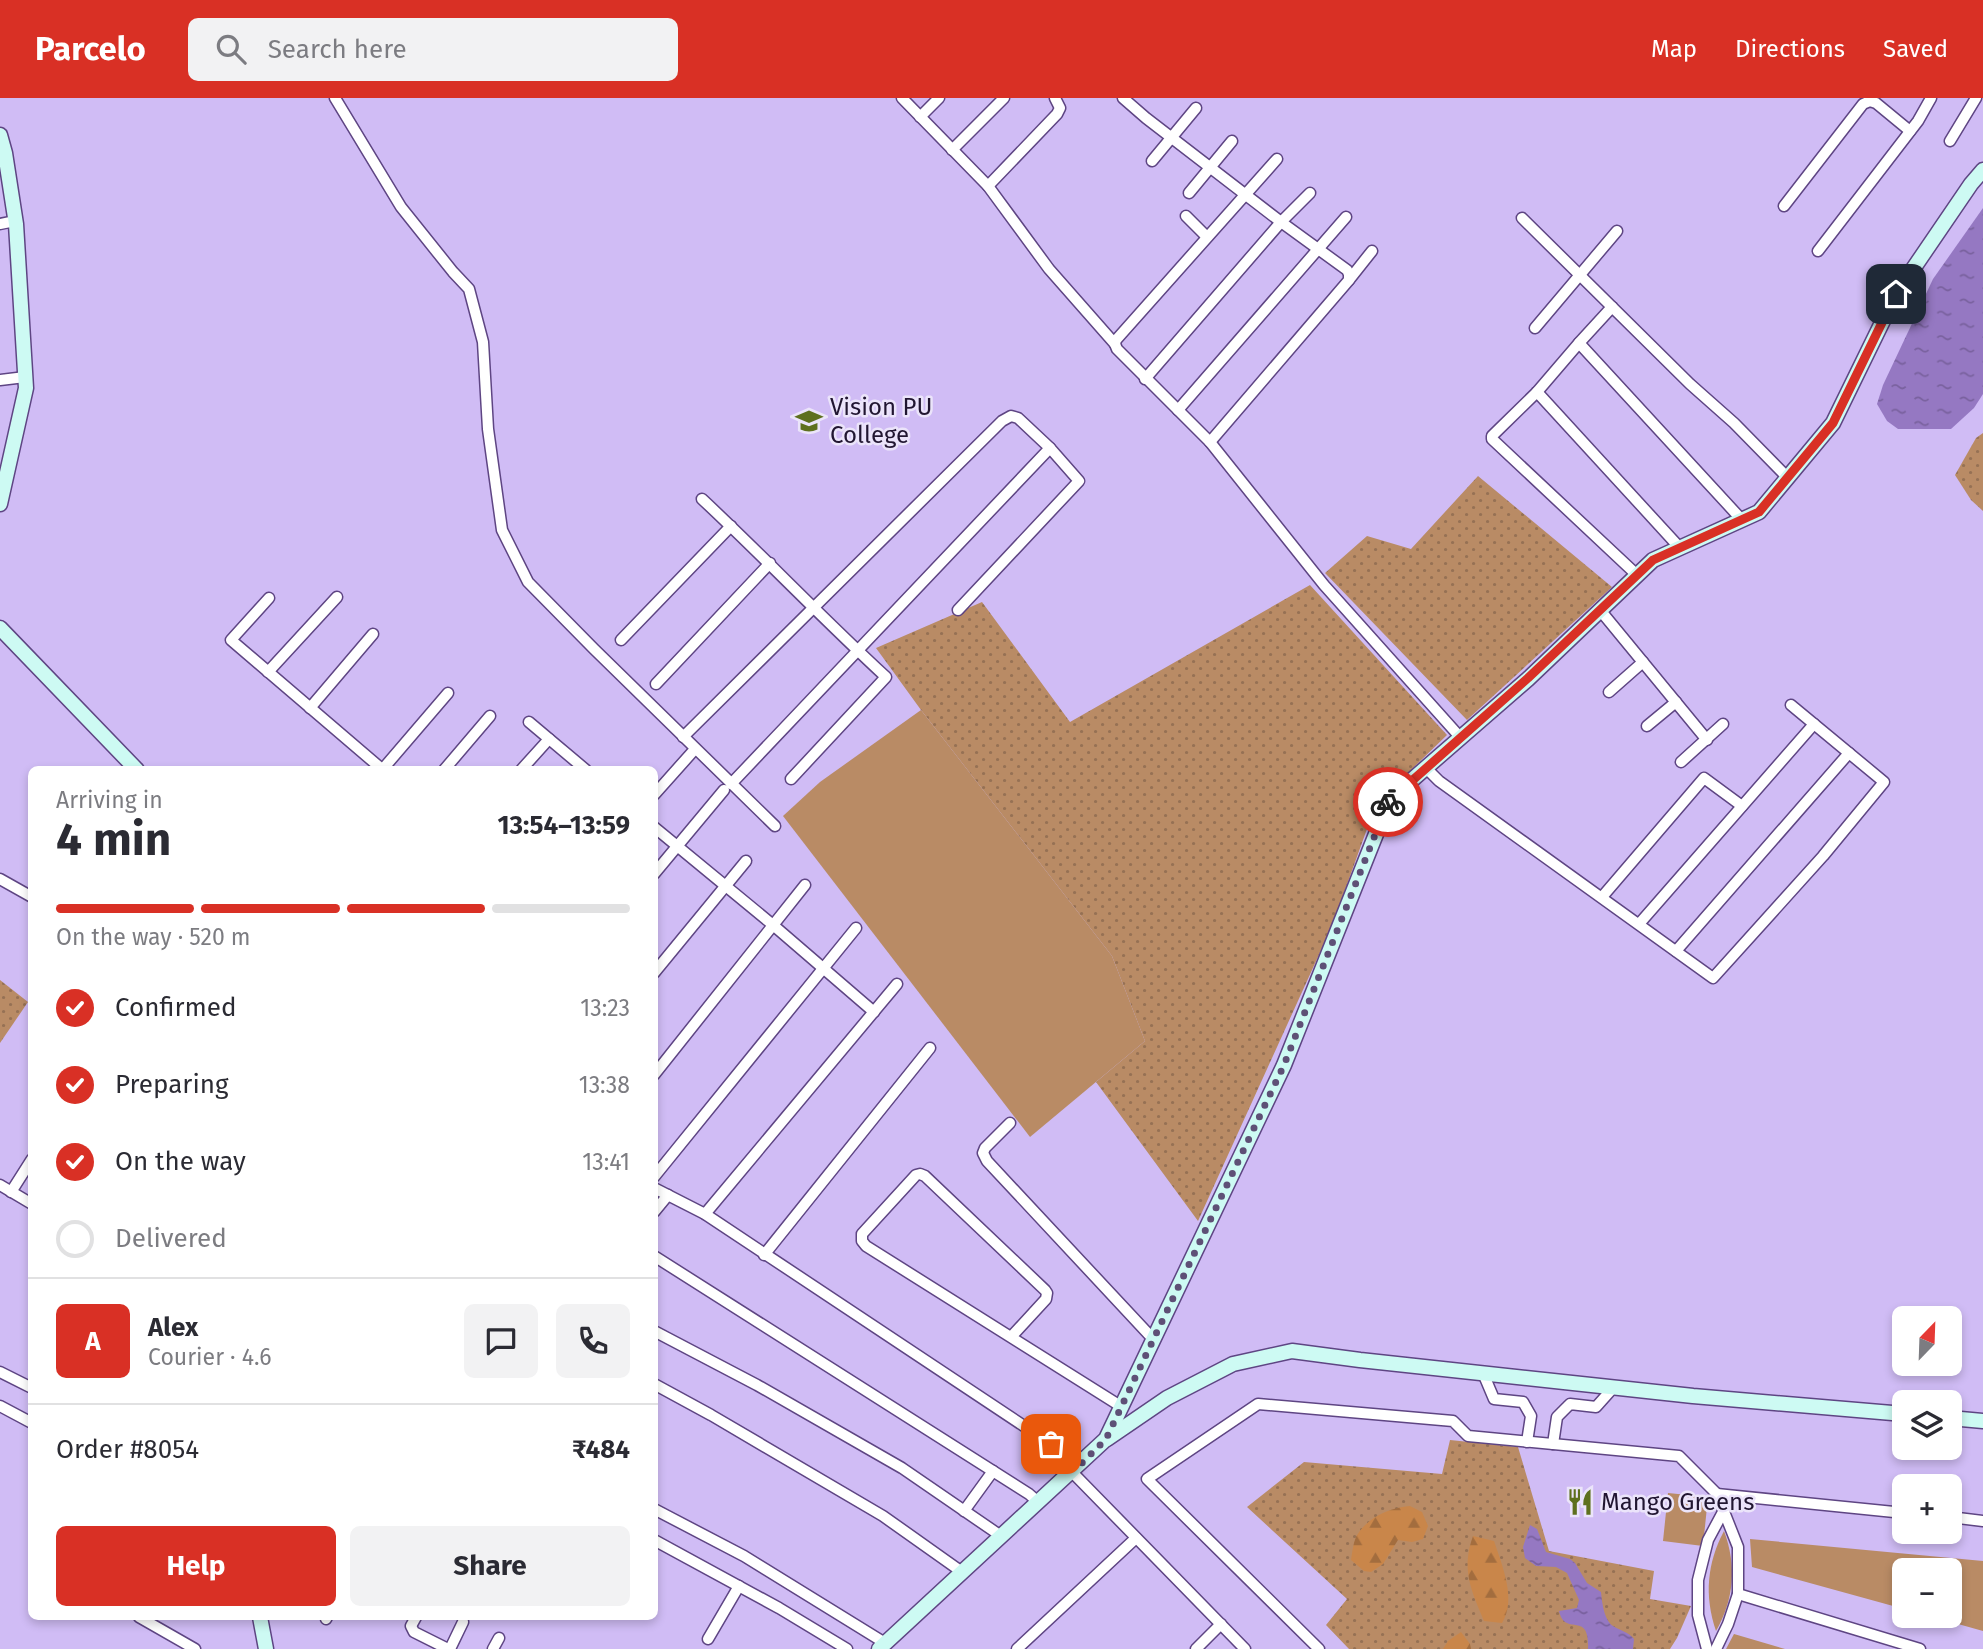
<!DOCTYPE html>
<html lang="en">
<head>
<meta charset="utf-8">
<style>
  body { margin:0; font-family:"Fira Sans",sans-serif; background:#f2f2f3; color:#2b2b33; height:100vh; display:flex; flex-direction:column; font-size:26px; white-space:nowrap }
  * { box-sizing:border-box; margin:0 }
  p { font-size:23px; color:#7c7c81 }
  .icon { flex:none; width:38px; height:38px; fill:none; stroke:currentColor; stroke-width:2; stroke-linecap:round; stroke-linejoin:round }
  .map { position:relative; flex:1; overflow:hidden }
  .panel { position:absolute; left:28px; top:668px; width:630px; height:854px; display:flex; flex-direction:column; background:#fff; border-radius:10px; box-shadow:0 4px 10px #0003 }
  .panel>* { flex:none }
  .needle { width:46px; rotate:23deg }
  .fabs { position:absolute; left:1892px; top:1208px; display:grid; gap:14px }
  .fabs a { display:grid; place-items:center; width:70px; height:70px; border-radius:10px; background:#fff; box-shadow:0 4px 10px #0003; font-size:35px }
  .pin { position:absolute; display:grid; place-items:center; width:60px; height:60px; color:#fff; margin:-30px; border-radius:14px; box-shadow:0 4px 10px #0006 }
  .courier { position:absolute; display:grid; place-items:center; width:70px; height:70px; margin:-35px; border:5px solid #d93025; border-radius:50%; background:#fff; color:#222; box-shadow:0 2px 9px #0007 }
  .head em { font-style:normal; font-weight:700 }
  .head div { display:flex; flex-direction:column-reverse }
  .head { display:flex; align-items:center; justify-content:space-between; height:119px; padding:0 28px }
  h1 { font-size:46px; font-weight:700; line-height:52px }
  .bar { display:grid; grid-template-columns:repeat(4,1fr); gap:10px 7px; align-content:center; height:84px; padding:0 28px }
  .bar i { height:9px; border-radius:5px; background:#e1e1e2 }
  .bar .active { background:#d93025 }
  .bar p { grid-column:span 4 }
  .line { display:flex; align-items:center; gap:18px; padding:0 28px; border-top:2px solid #e1e1e2 }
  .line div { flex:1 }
  .round { display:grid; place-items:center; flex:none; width:74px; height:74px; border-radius:10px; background:#f2f2f3 }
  ol { padding:0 28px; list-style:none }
  li { display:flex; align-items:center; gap:21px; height:77px }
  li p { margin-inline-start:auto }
  li .icon { padding:7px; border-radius:50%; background:#d93025; color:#fff; stroke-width:4 }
  li:last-child { color:#7c7c81 }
  li i { width:38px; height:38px; border:4px solid #e1e1e2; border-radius:50% }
  .primary-button { display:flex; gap:14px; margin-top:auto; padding:14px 28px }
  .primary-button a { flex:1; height:80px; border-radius:10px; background:#d93025; color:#fff; font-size:28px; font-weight:700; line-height:80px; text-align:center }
  .primary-button a+a { background:#f2f2f3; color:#2b2b33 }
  header { display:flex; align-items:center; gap:42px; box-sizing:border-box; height:98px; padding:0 35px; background:#d93025; color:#fff }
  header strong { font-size:33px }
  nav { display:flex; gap:38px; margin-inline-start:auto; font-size:24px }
  .search { width:490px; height:63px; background:#f2f2f3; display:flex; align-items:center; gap:18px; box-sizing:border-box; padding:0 24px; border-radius:10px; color:#7c7c81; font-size:26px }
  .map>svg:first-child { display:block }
</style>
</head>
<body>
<header>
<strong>Parcelo</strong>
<div class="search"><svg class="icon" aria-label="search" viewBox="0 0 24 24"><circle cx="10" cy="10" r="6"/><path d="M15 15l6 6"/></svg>Search here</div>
<nav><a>Map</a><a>Directions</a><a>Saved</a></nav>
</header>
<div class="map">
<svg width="1983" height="1551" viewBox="0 0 1983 1551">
  <defs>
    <pattern id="grass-dots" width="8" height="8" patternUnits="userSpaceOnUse" patternTransform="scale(1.75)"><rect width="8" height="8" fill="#b98b65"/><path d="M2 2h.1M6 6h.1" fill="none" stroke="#967154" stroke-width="1.8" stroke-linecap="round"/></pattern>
    <pattern id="forest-firs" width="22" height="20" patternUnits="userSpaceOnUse" patternTransform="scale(1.75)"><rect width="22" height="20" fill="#c9864a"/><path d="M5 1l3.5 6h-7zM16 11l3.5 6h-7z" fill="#a36d3e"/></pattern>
    <pattern id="water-ripples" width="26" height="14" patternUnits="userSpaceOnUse" patternTransform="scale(1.75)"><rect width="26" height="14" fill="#9578c2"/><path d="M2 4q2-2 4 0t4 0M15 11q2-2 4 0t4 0" fill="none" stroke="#79619e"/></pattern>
  </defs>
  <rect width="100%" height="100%" fill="#d0bcf5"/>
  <g fill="url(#grass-dots)">
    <path d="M1983,335V413L1971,402L1955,377L1976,340Z"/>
    <path d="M1478,378L1612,489L1467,622L1325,475L1367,438L1411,451Z"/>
    <path d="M1310,487L1447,637L1376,706L1332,828L1198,1123L1096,984L1145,943L1112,858L921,612L876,550L982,504L1070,624Z"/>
    <path d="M0,882L28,904L0,945Z"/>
    <path d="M1450,1342L1518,1349L1549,1453L1654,1473L1650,1501L1691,1508L1677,1540L1670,1551H1349L1326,1527L1347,1501L1247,1409L1304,1364L1442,1376Z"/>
  </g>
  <g fill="url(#forest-firs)">
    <path d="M1410,1408L1422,1414L1428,1428L1423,1441L1412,1444L1398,1442L1383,1466L1371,1474L1364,1473L1351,1462C1352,1455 1353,1446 1356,1439C1366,1420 1389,1410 1410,1408Z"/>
    <path d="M1473,1438L1494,1443C1502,1467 1517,1502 1502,1525L1484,1523C1471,1492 1461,1471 1473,1438Z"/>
    <path d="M1461,1534L1470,1546L1471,1551H1443L1448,1543Z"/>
  </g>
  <g fill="#b98b65">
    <path d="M921,612L1112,858L1145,943L1030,1039L783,718L820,684Z"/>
    <path d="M1668,1395L1708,1399L1703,1448L1663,1443Z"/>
    <path d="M1724,1433C1737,1468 1734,1501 1716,1533C1704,1498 1707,1465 1724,1433Z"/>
    <path d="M1750,1441L1983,1463V1533L1926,1517H1950V1472H1904V1511L1752,1469Z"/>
    <path d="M1734,1536L1785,1551H1726Z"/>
  </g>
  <g fill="url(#water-ripples)">
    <path d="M1983,110V296L1974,310L1951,331H1898L1887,323L1877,306L1883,287L1933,181Z"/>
    <path d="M1530,1427L1537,1431L1546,1454L1570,1461L1575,1465L1587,1485L1601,1494C1602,1504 1604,1522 1613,1528C1621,1533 1627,1533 1634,1541L1633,1551H1588C1590,1511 1565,1540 1559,1513L1577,1510L1579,1502L1567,1475L1556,1469L1536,1468L1525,1460L1523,1449Z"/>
  </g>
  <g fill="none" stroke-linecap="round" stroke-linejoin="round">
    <defs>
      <g id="street">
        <path d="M335,0L401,109L453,174L469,191L483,244L488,331L502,432L528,484L594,551L775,728"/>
        <path d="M902,0L988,88L1049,171L1115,246"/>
        <path d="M1123,0L1146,20L1281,124L1347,172L1349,176V182L1210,344"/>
        <path d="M920,19L939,0"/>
        <path d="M1950,43L1976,0"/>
        <path d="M952,52L1004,0"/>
        <path d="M1277,61L1116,242L1115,246L1117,251L1210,344L1324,487L1460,639"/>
        <path d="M1152,63L1196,10"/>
        <path d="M988,88L1057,16L1060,10L1055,0"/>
        <path d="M1189,95L1232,43"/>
        <path d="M1784,108L1863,6L1870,3L1876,5L1910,33"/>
        <path d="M1186,118L1207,139"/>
        <path d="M1522,120L1690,286L1734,325L1787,379"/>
        <path d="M0,126L15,123"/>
        <path d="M1818,153L1918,23L1931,0"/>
        <path d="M1349,182L1372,153"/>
        <path d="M1535,230L1617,133"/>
        <path d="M1579,245L1612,209"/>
        <path d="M1145,281L1281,124L1310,95"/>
        <path d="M0,282L25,279"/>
        <path d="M1537,294L1680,450"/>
        <path d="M1178,312L1346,119"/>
        <path d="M702,401C764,459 823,521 886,579L791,681"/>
        <path d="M1637,477L1492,341V338L1537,294L1579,245L1742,422"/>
        <path d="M269,500L231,542L383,672"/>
        <path d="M958,512L1079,383L1050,350"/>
        <path d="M1600,512L1707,642"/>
        <path d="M621,542L731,428"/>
        <path d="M268,574L337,499"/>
        <path d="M656,586L770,465"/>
        <path d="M1609,594L1643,564"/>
        <path d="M310,610L373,536"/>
        <path d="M529,624L586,672"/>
        <path d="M1647,628L1676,604"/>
        <path d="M683,639L1002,323L1011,318L1018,320L1050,350L731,686"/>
        <path d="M1681,664L1723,626"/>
        <path d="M1426,670L1439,683L1713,880L1823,758L1884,684L1791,607"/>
        <path d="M382,672L448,595"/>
        <path d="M444,672L490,618"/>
        <path d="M521,672L549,641"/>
        <path d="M654,697L695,651"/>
        <path d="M654,729L773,827L874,914"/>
        <path d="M654,776L724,692"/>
        <path d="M0,781L32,799"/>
        <path d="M1602,799L1704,680L1742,708"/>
        <path d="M1639,826L1814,626"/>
        <path d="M1676,853L1849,655"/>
        <path d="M654,875L746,763"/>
        <path d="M654,977L805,787"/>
        <path d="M1010,1025L985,1050L983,1055L987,1063L1154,1242"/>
        <path d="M654,1079L856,830"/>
        <path d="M0,1087L32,1106"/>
        <path d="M654,1090L705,1116L1081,1366"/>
        <path d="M11,1094L32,1061"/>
        <path d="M654,1114L668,1097"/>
        <path d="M705,1116L897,886"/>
        <path d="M764,1157L930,950"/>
        <path d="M654,1158L1029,1396L1038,1404"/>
        <path d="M654,1233L757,1287L902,1370L1001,1438"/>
        <path d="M1011,1239L1046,1201L1047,1195L1045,1192L925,1078L920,1076L916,1077L862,1136V1143L866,1148L1122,1309"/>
        <path d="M0,1274L32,1290"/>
        <path d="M1483,1275L1494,1301L1523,1304L1531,1318L1527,1344"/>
        <path d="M654,1286L711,1317L883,1418L962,1474"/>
        <path d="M0,1308L32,1325"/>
        <path d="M1553,1346L1557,1319L1570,1306L1596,1309L1613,1290"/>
        <path d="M1072,1374L1245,1551"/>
        <path d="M1717,1396L1904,1415"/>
        <path d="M654,1411L744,1458L885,1545"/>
        <path d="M964,1413L993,1373"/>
        <path d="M1950,1419L1983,1423"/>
        <path d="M654,1442L779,1510L847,1551"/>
        <path d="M1738,1496L1920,1551"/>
        <path d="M139,1519L195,1551"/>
        <path d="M416,1519L411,1528L414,1534L448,1551"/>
        <path d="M326,1521L327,1519"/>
        <path d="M708,1541L739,1488"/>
        <path d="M450,1551L463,1524"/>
        <path d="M493,1551L499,1540"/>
        <path d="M1017,1551L1136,1440"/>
        <path d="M1196,1551L1221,1526"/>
        <path d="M1319,1551L1147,1381L1258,1306L1453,1323L1468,1338L1679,1358L1717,1396L1738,1449V1496L1728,1526L1716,1551"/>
        <path d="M1707,1551L1698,1517V1482L1708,1442L1724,1412"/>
      </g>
      <g id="secondary">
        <path d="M0,37L5,55L16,126L26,290L0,406"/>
        <path d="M0,530L137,672"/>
        <path d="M1950,1320L1983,1323"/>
        <path d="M1107,1341L1167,1300L1233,1266L1292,1253L1360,1262L1693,1298L1904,1316"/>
        <path d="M260,1519L266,1551"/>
        <path d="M879,1551L1106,1341L1284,967L1390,701L1528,581L1653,462L1759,414L1833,325L1896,196L1971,86L1983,72"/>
      </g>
    </defs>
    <use href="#street" stroke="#5e4583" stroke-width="13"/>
    <use href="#secondary" stroke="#5e4583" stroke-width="17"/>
    <use href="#street" stroke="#fff" stroke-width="10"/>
    <use href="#secondary" stroke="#cdfaf3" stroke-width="14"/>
  </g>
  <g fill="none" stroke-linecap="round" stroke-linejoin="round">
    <path stroke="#5e5076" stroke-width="7" stroke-dasharray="0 12.6" d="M1051,1346L1081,1366L1106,1341L1284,967L1388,704"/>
    <path stroke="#d93025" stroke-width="9" d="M1388,704L1528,580L1653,462L1759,414L1833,325L1896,196"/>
  </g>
  <defs>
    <symbol id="school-bare" viewBox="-9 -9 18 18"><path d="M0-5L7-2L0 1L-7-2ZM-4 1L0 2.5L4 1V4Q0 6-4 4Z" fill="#5e701e" stroke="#ebe4fa" stroke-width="2.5" paint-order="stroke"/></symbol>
    <symbol id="restaurant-bare" viewBox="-9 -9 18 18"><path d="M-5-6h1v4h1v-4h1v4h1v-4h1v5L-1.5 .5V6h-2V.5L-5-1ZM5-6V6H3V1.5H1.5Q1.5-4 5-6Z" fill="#5e701e" stroke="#ebe4fa" stroke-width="2.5" paint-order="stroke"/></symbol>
  </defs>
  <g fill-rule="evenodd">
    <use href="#school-bare" x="790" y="304" width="38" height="38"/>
    <use href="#restaurant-bare" x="1561" y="1385" width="38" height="38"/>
  </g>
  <g text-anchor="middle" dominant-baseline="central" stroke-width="5" stroke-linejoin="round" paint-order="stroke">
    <g font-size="24" fill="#211631" stroke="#ebe4fa" text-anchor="start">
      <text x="830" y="309">Vision PU<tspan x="830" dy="28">College</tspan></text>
      <text x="1601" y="1404">Mango Greens</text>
    </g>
  </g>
</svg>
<div class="fabs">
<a><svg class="needle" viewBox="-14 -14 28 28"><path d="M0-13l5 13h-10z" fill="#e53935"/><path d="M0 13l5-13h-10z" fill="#7c7c81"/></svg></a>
<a><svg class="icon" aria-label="layers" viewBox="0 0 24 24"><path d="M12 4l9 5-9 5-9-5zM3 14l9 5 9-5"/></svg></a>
<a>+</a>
<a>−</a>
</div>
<div class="pin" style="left:1051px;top:1346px;background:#ea580c"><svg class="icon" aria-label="bag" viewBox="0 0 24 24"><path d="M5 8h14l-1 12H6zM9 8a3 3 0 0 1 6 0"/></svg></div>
<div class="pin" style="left:1896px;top:196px;background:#1f2937"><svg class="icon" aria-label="home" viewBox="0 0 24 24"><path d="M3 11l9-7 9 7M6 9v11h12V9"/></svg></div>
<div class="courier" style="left:1388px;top:704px"><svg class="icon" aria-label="bike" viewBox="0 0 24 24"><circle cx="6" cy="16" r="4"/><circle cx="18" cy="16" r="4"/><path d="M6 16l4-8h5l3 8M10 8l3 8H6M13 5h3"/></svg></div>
<section class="panel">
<div class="head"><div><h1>4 min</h1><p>Arriving in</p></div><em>13:54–13:59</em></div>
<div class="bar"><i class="active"></i><i class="active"></i><i class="active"></i><i></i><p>On the way · 520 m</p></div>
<ol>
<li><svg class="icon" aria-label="check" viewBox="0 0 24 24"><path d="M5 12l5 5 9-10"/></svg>Confirmed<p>13:23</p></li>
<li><svg class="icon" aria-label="check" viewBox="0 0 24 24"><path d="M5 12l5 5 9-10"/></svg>Preparing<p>13:38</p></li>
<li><svg class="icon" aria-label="check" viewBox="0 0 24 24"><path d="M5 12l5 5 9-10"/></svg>On the way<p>13:41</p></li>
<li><i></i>Delivered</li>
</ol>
<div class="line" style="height:126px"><b class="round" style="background:#d93025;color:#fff">A</b><div><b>Alex</b><p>Courier · 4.6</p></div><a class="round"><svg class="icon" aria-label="chat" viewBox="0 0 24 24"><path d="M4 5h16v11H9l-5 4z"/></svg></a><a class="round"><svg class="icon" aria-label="phone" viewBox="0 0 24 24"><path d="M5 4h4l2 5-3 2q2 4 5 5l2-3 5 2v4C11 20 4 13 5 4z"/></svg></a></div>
<div class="line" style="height:91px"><div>Order #8054</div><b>₹484</b></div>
<div class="primary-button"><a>Help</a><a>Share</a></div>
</section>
</div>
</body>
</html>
